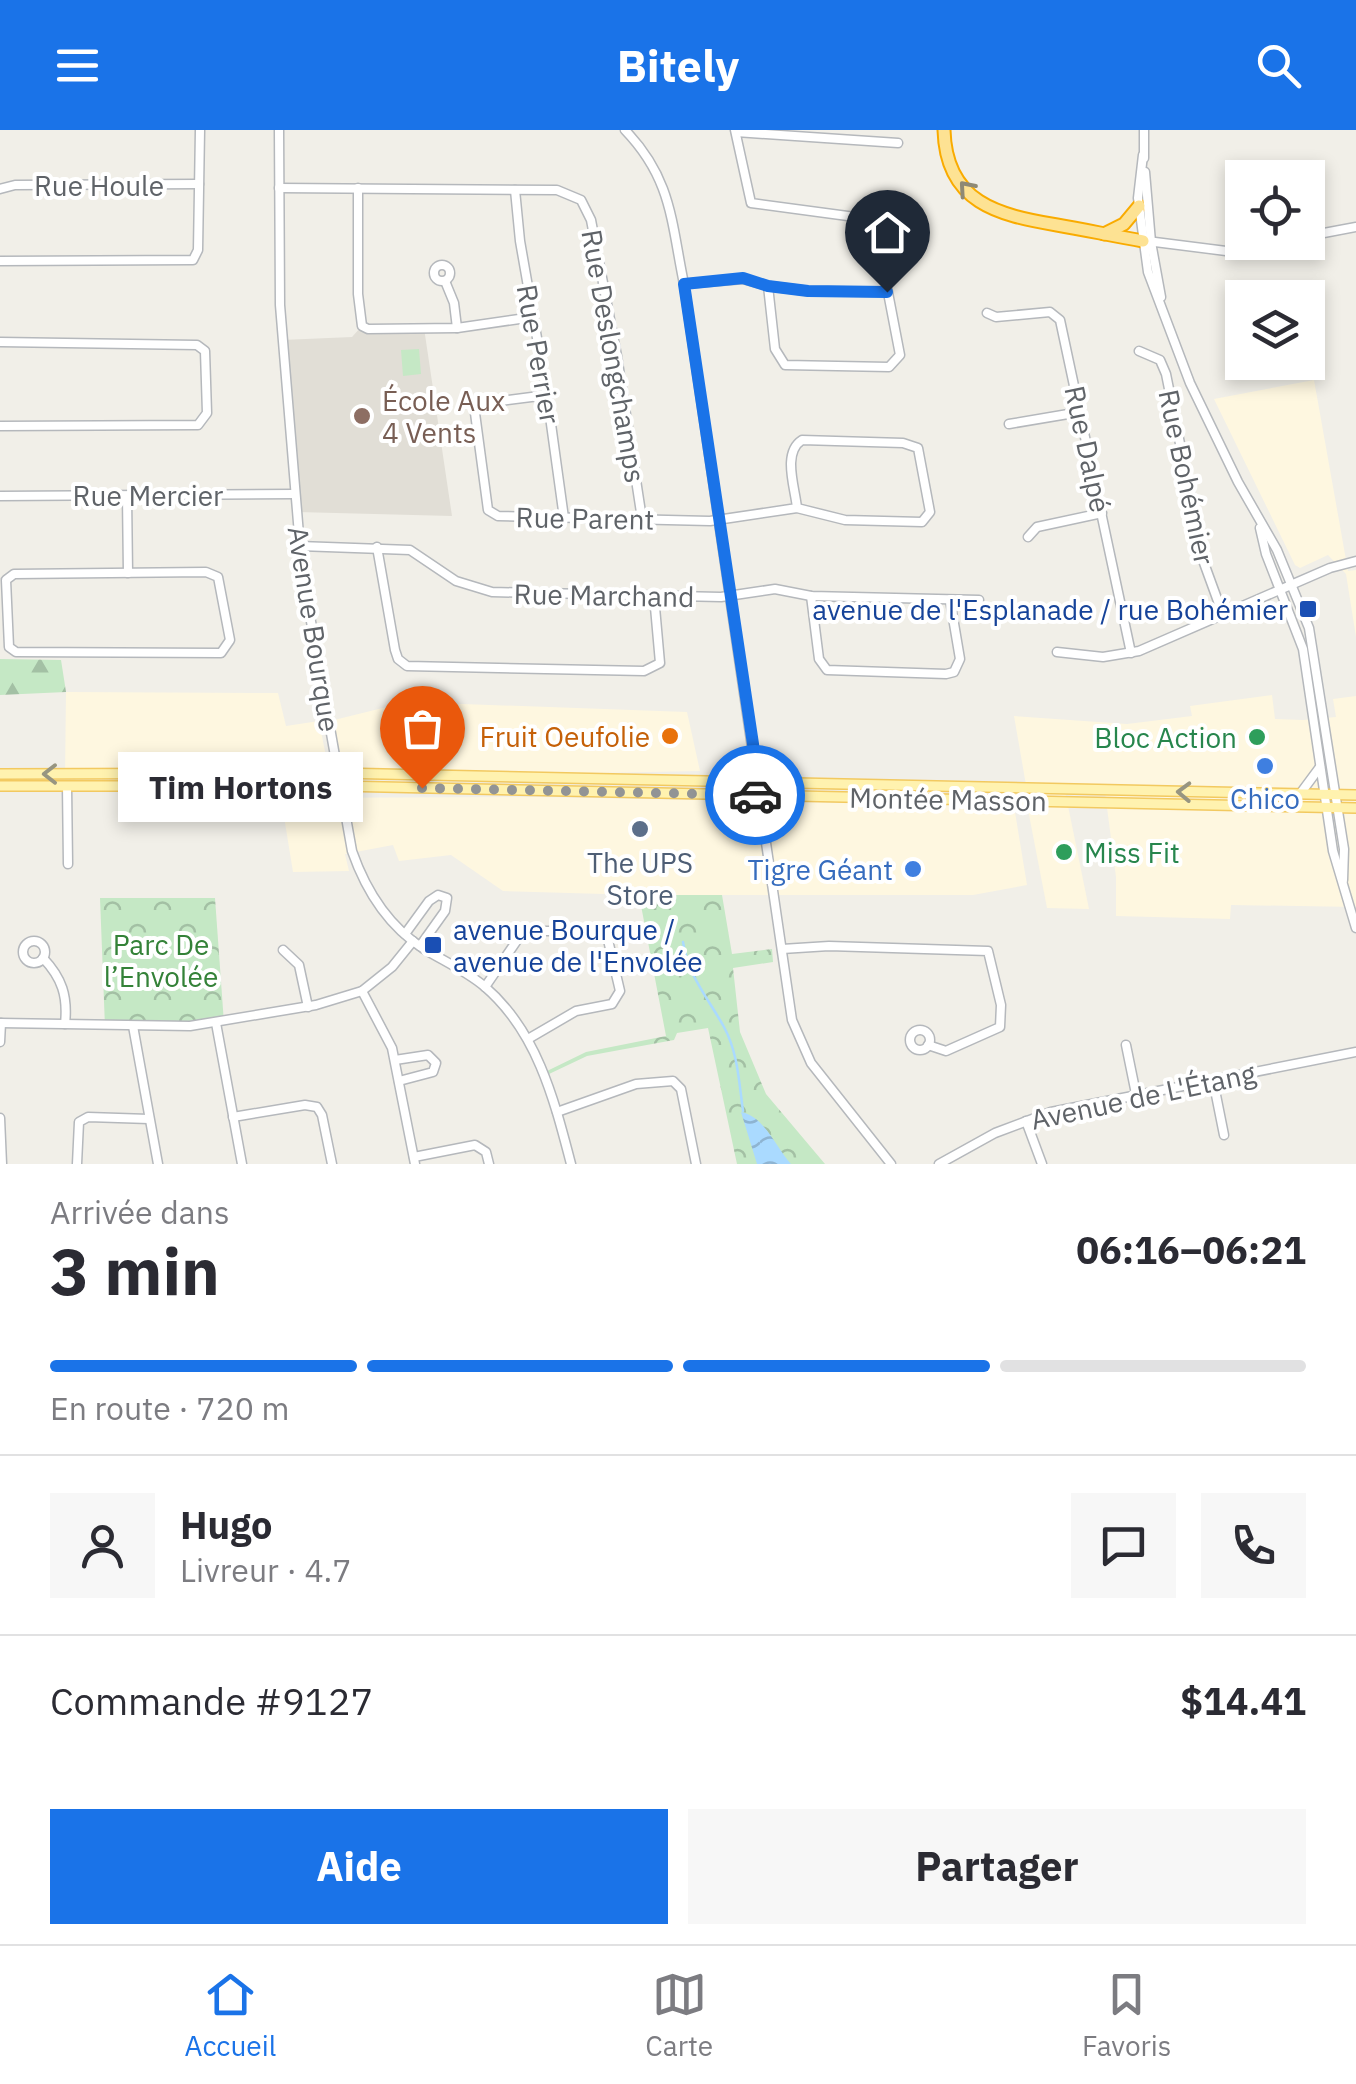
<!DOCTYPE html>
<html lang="fr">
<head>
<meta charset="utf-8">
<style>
  body { margin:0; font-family:"IBM Plex Sans",sans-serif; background:#f7f7f7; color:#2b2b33; height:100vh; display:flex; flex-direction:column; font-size:38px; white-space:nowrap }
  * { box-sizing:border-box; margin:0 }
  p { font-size:32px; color:#7c7c81 }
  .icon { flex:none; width:55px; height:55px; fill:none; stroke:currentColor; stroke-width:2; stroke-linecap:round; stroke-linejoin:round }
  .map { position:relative; height:1034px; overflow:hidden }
  .side { display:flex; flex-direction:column; background:#fff; flex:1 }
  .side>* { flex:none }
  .fabs { position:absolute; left:1225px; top:30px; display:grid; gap:20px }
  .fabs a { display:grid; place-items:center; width:100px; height:100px; border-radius:0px; background:#fff; box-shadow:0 5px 15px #0003; font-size:50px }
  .pin { position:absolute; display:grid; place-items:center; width:85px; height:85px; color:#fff; margin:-102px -42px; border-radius:50% 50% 50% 0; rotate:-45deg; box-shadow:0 0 10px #0007 }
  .pin .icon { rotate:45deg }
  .courier { position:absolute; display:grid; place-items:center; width:100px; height:100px; margin:-50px; border:8px solid #1a73e8; border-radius:50%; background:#fff; color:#222; box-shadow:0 2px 12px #0007 }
  .bubble { position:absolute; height:70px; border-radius:0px; background:#fff; box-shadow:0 5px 15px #0003; font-size:32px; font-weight:800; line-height:70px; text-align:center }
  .head em { font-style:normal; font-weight:800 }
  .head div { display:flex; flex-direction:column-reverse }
  .head { display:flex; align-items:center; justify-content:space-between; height:170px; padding:0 50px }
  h1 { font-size:65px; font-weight:800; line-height:75px }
  .bar { display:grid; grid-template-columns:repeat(4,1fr); gap:15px 10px; align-content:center; height:120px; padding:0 50px }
  .bar i { height:12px; border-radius:8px; background:#e1e1e2 }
  .bar .active { background:#1a73e8 }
  .bar p { grid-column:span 4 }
  .line { display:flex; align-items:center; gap:25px; padding:0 50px; border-top:2px solid #e1e1e2 }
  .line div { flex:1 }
  .round { display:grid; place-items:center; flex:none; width:105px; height:105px; border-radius:0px; background:#f7f7f7 }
  .cta { display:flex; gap:20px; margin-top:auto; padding:20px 50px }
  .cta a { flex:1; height:115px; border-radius:0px; background:#1a73e8; color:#fff; font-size:40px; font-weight:800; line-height:115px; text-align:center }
  .cta a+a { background:#f7f7f7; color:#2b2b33 }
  header { display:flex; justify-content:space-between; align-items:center; height:130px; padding:0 50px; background:#1a73e8; color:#fff; font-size:45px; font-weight:800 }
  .tab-bar { display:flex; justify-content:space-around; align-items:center; height:140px; border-top:2px solid #e1e1e2; background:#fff; font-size:28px; color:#7c7c81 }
  .tab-bar a { display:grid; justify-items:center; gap:5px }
  .tab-bar .active { color:#1a73e8 }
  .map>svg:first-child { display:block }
</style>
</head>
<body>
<header><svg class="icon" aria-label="menu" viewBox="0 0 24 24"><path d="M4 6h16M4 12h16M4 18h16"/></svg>Bitely<svg class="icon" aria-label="search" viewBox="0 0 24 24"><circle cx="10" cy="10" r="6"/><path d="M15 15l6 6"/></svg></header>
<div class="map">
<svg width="1356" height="1034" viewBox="0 0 1356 1034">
  <defs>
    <pattern id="forest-firs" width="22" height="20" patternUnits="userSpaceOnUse" patternTransform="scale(2.5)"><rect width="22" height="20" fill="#c5e8c5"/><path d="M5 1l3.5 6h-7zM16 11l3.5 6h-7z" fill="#a3c0a4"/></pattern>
    <pattern id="park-crowns" width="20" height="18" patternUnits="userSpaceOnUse" patternTransform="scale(2.5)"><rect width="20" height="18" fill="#c5e8c5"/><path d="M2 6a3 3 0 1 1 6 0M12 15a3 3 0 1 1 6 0" fill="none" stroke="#a3c0a4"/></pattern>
    <pattern id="water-waves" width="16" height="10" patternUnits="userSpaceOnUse" patternTransform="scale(2.5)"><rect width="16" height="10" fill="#aadaff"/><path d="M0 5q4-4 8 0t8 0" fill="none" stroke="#8eb4d2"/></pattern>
  </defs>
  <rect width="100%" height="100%" fill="#f1efe8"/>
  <g fill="#fef7e0">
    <path d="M1314,250L1348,441L1356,440V507L1346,444L1328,425L1300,438L1295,435L1214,269Z"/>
    <path d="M66,562L278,563L286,596L319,591L331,652L65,648Z"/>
    <path d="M1272,565L1275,589L1303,590L1336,587L1333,569L1356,566V777L1231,775L1230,789L1116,786V747L1105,662L1026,655L1014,586L1127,594L1192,586L1190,576Z"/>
    <path d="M407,572L687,582L700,641L341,648L330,591Z"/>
    <path d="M1024,659L1065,661L1089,779L1047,778Z"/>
    <path d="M538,667L1014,676L1027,755L973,765H639L503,761L451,725L399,731L393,715L345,724L349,741L293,742L281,668Z"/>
  </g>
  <path fill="#e1ded6" d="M362,196L424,198L452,386L297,382L282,210L352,207Z"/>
  <path fill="#c5e8c5" d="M419,219L421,244L403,246L401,220Z"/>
  <path fill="url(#forest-firs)" d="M0,529L61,530L66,562L0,565Z"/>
  <g fill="url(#park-crowns)">
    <path d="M639,765H722L732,824L772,819L773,832L733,838L740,902L766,964L825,1034H737L708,898L677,903L674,910L587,926L549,944L547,941L586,922L666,906Z"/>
    <path d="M100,768H215L224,893L134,900L105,897Z"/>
  </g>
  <path fill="url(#water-waves)" d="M741,982C764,986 776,1017 791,1034H757Z"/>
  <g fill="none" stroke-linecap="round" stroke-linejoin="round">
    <path stroke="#aadaff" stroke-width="2.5" d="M683,812C688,846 708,868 724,897C738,923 739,952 743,981"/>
    <defs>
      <g id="minor">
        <path d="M279,0L280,175L302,441L352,721C366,761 388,796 424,819C444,831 466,841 484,856C537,901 554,969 571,1034"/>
        <path d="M625,0C672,49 671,91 684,154L792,890L811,933L891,1034"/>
        <path d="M735,0L751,73L870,89L875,95L900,225L889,237L785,235L775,219L768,156"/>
        <path d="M736,2L898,13"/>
        <path d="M1143,25L1138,68L1148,142L1190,253L1238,352L1277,420L1309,498L1344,719L1343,750"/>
        <path d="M1144,28V0"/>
        <path d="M1145,42L1151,112L1161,167"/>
        <path d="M279,58L557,60L581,70L591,90L617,226L642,389"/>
        <path d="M358,58V164L362,196L368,199L457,198L533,187"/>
        <path d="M0,59L15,55L199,54"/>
        <path d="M515,60L520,111L547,265L564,388"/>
        <path d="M1308,106L1356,97"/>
        <path d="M1147,111L1226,121L1277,112"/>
        <path d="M0,131L193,130L198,120L200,0"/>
        <circle cx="442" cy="143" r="8"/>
        <path d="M445,151L454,173L457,198"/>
        <path d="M684,154L743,149L768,156L808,161L887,162"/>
        <path d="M987,183L996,187L1050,182L1060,190L1131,523"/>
        <path d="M0,212L197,215L205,221L207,283L198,295L0,296"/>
        <path d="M1139,221L1160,230L1166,244L1204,433L1223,485"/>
        <path d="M547,265L485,273L475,283L488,380L498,386L710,391L797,378C795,357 782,323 802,310L903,313L918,318L930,382L922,392L845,390L797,378"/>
        <path d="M1009,294L1080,282"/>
        <path d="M0,366L295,364"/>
        <path d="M127,366L128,443"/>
        <path d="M1260,398L1266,424L1303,519L1333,721L1356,798"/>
        <path d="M1028,407L1037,397L1102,383"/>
        <path d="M299,416L410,420L456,451L492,462L721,467L775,459L811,466L979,470"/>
        <path d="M377,417L395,520L398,529L407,536L644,541L660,533L654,466"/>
        <path d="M206,442L218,447L230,510L221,523L16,522L9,517L6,450L14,444Z"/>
        <path d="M811,466L819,529L827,540L946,544L954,542L960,529L950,470"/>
        <path d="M1057,522L1103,527L1139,521L1330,438L1356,431"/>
        <path d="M67,656L68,734"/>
        <path d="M1300,664L1320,637"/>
        <path d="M405,804L429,771L438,765L447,768L445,781L420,816"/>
        <circle cx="34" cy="822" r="11"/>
        <path d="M782,819L829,816L988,821L1001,875L1000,897L946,921L928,915"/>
        <path d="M283,820L299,835L308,877"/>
        <path d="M43,828C62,848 68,866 65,894"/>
        <path d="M485,857L520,806L532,801H596L608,810L620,861L612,874L576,881L528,909"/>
        <path d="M362,861L392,918L415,1034"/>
        <path d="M0,893L190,896L316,875L362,861L392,837L413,811"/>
        <path d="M216,893L242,1034"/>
        <path d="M133,896L158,1034"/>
        <circle cx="920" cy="910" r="10"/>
        <path d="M0,912L1,893"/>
        <path d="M1126,915L1136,964"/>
        <path d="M395,930L428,925L436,933L433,942L399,951"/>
        <path d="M1213,950L1224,1005"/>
        <path d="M557,982L636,954L673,951L681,959L696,1034"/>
        <path d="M233,987L305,975L317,977L322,985L332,1034"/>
        <path d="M0,988L2,1034"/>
        <path d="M1026,991L1042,1034"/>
        <path d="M414,1027L475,1015L486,1022L489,1034"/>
        <path d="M77,1034L79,992L88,987L149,989"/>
        <path d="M939,1034L995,1003L1051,982L1356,922"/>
      </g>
      <g id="major">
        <path d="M0,644L337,643L1356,665"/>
        <path d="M0,656H339L1356,678"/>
      </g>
      <g id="highway">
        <path d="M944,0C946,73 998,85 1057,95C1086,100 1114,106 1143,111"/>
        <path d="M1104,104L1124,94L1139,76"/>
      </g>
    </defs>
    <use href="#minor" stroke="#b5b8bc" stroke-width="11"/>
    <use href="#major" stroke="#f2c960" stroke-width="12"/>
    <use href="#highway" stroke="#f9ab00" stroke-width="15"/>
    <use href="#minor" stroke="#fff" stroke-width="8"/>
    <use href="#major" stroke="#fff2af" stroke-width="9"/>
    <use href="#highway" stroke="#fde293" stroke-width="11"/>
  </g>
  <defs><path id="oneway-chevron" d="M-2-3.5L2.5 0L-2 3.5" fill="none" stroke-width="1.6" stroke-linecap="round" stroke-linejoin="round" transform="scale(2.5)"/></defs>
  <use stroke="#8e8975" href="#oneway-chevron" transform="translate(966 58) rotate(-131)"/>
  <g stroke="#979581">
    <use href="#oneway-chevron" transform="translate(50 644) rotate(-180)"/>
    <use href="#oneway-chevron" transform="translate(1184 662) rotate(-178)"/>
  </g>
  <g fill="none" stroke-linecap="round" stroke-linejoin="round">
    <path stroke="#929495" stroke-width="10" stroke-dasharray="0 18" d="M422,658L755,665"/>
    <path stroke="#1a73e8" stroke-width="12" d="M755,665H759L753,614L684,154L743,148L768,156L808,161L887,162"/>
  </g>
  <circle fill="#8d6e63" stroke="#fff" stroke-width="4" cx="362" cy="286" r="10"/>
  <g fill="#1a4fb4" stroke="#fff" stroke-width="4">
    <rect x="1298" y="469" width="20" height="20" rx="5"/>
    <rect x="423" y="805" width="20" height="20" rx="5"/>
  </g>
  <circle fill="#e8710a" stroke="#fff" stroke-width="4" cx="670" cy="606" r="10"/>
  <g fill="#2e9e5b" stroke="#fff" stroke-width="4">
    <circle cx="1257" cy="607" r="10"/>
    <circle cx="1064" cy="722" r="10"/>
  </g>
  <g fill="#3f7fe0" stroke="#fff" stroke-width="4">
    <circle cx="1265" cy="636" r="10"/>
    <circle cx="913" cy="739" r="10"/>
  </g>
  <circle fill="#5c6f8a" stroke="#fff" stroke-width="4" cx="640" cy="699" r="10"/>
  <g text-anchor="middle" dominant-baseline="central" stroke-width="8" stroke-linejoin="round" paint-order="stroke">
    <g font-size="28" fill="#5f6368" stroke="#fff">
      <text x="99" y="55">Rue Houle</text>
      <text transform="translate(539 224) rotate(80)">Rue Perrier</text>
      <text transform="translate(614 226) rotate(80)">Rue Deslongchamps</text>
      <text transform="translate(1088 319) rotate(78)">Rue Dalpé</text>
      <text transform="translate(1187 347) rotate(78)">Rue Bohémier</text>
      <text x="148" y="365">Rue Mercier</text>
      <text transform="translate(585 388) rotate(1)">Rue Parent</text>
      <text transform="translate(604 465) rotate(1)">Rue Marchand</text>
      <text transform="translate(314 499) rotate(81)">Avenue Bourque</text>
      <text transform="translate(948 669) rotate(1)">Montée Masson</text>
      <text transform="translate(1143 966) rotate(-12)">Avenue de L'Étang</text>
    </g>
    <g font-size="28" fill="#785e54" stroke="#fff" text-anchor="start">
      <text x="382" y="270">École Aux<tspan x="382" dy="32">4 Vents</tspan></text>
    </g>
    <g font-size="28" fill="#164399" stroke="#fff" text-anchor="end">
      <text x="1288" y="479">avenue de l'Esplanade / rue Bohémier</text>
      <text x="453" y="799" text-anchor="start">avenue Bourque /<tspan x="453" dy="32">avenue de l'Envolée</tspan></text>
    </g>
    <g font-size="28" fill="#c56008" stroke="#fff" text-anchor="end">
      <text x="650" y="606">Fruit Oeufolie</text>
    </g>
    <g font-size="28" fill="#27864d" stroke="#fff" text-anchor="end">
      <text x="1237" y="607">Bloc Action</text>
      <text x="1084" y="722" text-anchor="start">Miss Fit</text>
    </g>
    <g font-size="28" fill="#366cbe" stroke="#fff">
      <text x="1265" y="668">Chico</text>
      <text x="893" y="739" text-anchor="end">Tigre Géant</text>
    </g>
    <g font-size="28" fill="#4e5e75" stroke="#fff">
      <text x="640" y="732">The UPS<tspan x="640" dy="32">Store</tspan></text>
    </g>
    <g font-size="28" fill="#348238" stroke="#fff">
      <text x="161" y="814">Parc De<tspan x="161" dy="32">l’Envolée</tspan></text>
    </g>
  </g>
</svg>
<div class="fabs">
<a><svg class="icon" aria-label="locate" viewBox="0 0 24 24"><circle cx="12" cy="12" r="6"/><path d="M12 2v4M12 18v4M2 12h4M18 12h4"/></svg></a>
<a><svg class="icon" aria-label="layers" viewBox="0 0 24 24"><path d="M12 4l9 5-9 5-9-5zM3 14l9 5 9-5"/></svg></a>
</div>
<div class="pin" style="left:422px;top:658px;background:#ea580c"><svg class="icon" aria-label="bag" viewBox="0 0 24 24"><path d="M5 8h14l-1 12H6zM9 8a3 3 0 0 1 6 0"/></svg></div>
<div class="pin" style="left:887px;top:162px;background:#1f2937"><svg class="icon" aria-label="home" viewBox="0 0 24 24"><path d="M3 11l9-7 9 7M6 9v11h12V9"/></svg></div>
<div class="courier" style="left:755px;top:665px"><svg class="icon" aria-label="car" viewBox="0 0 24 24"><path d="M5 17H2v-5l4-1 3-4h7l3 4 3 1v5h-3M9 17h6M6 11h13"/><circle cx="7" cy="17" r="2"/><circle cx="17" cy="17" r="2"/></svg></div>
<div class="bubble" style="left:118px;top:622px;width:245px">Tim Hortons</div>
</div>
<section class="side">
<div class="head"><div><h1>3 min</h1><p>Arrivée dans</p></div><em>06:16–06:21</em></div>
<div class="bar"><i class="active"></i><i class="active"></i><i class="active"></i><i></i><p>En route · 720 m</p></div>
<div class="line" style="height:180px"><a class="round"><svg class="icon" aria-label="person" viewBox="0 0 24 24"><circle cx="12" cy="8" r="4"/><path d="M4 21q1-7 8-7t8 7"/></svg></a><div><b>Hugo</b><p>Livreur · 4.7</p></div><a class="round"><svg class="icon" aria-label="chat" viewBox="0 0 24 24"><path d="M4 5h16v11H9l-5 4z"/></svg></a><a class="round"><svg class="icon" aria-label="phone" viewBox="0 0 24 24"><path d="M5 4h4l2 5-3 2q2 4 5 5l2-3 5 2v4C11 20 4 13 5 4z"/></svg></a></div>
<div class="line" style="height:130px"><div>Commande #9127</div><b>$14.41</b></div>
<div class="cta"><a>Aide</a><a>Partager</a></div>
</section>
<nav class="tab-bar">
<a class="active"><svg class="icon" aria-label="home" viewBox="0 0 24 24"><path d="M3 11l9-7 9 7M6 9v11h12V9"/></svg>Accueil</a>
<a><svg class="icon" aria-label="map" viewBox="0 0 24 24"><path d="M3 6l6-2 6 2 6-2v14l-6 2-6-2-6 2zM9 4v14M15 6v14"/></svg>Carte</a>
<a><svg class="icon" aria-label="saved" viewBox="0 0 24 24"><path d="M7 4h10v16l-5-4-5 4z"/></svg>Favoris</a>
</nav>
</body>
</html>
